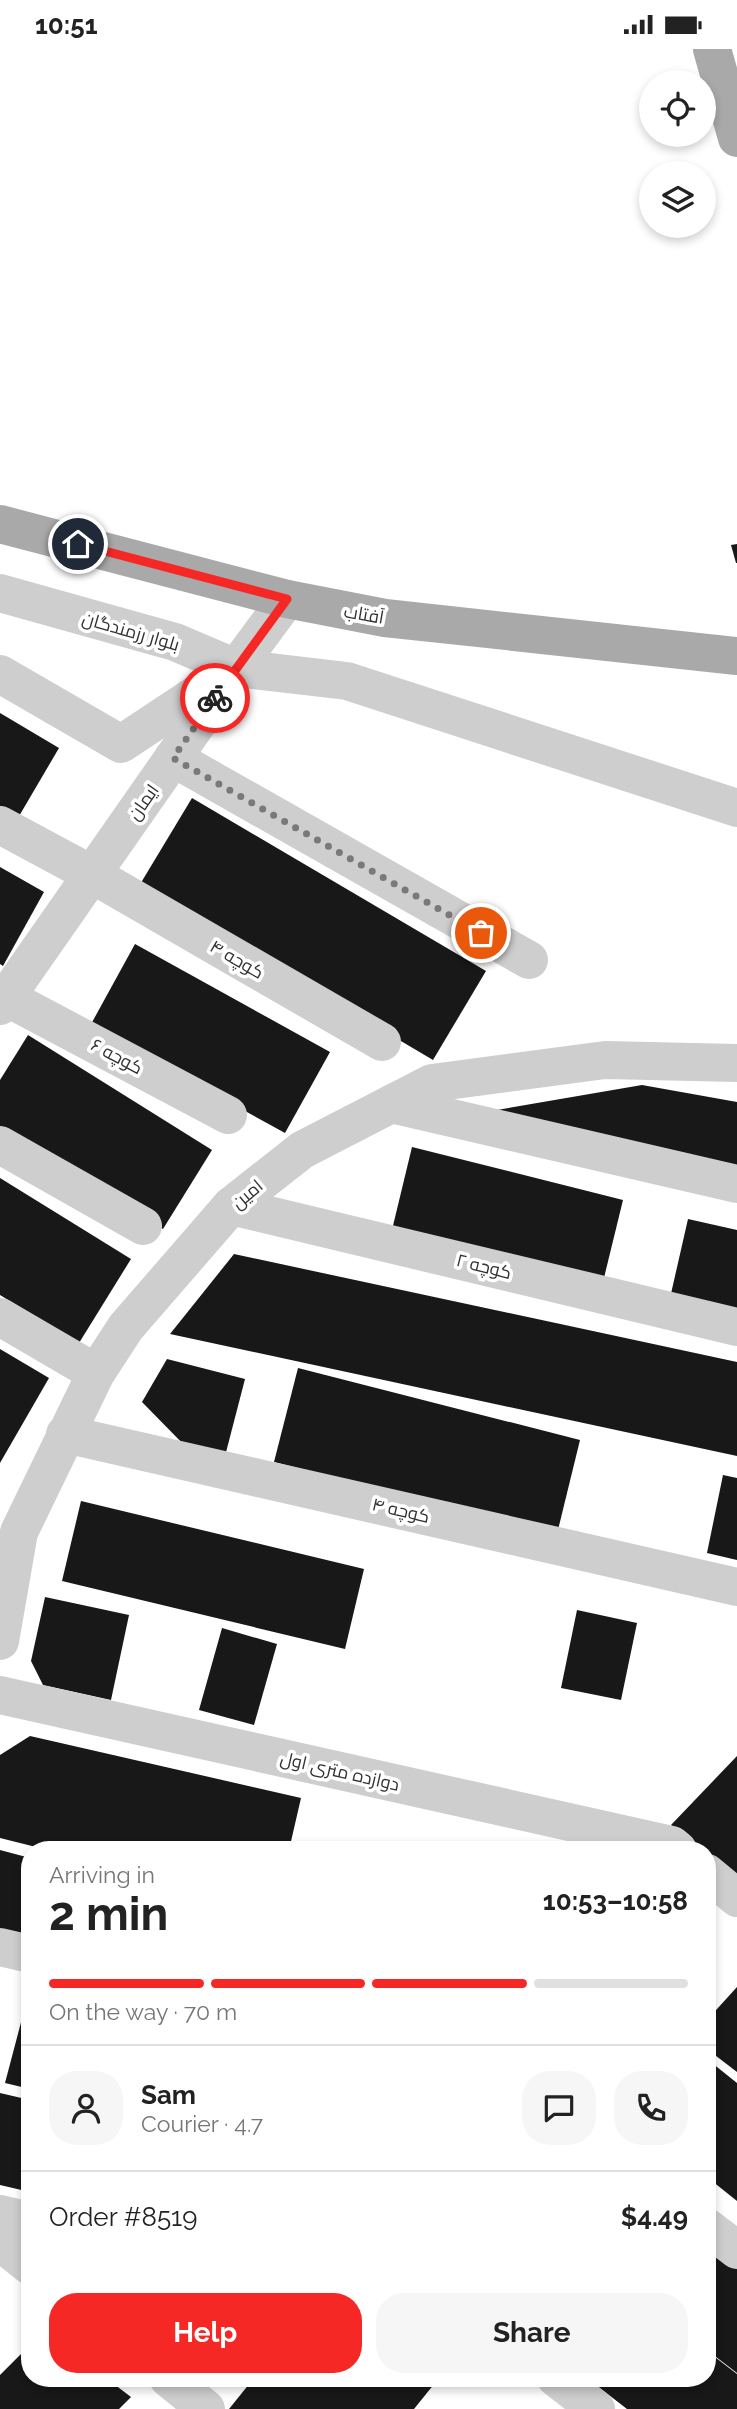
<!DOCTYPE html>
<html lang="en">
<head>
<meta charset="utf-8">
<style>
  body { margin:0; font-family:Raleway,Cairo,sans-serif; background:#f6f6f6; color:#222; height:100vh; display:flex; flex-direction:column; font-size:26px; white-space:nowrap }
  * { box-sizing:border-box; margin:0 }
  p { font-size:23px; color:#767676 }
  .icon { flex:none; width:38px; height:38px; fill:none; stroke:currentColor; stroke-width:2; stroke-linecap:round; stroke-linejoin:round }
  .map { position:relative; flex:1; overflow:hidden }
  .panel { position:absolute; left:21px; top:1792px; width:695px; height:546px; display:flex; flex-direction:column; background:#fff; border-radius:28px; box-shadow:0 4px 10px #0003 }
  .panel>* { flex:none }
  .controls { position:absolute; left:639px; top:21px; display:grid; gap:14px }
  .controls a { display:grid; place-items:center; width:77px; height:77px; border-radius:50%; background:#fff; box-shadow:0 4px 10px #0003; font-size:35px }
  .pin { position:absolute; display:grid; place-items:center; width:60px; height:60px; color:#fff; margin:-30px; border:4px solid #fff; border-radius:50%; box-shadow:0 2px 7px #0007 }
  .courier { position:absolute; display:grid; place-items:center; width:70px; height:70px; margin:-35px; border:5px solid #f52826; border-radius:50%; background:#fff; color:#222; box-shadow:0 2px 9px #0007 }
  .summary em { font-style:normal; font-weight:700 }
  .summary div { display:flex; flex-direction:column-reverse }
  .summary { display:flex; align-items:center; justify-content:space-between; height:119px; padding:0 28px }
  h1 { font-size:46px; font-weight:700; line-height:52px }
  .bar { display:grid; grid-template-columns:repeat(4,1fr); gap:10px 7px; align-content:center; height:84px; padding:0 28px }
  .bar i { height:9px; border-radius:5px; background:#e0e0e0 }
  .bar .active { background:#f52826 }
  .bar p { grid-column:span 4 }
  .line { display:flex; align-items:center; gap:18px; padding:0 28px; border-top:2px solid #e0e0e0 }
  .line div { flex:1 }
  .round { display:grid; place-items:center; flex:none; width:74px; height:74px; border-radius:28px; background:#f6f6f6 }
  .primary-button { display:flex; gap:14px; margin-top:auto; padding:14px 28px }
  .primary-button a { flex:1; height:80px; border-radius:28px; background:#f52826; color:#fff; font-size:28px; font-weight:700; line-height:80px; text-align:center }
  .primary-button a+a { background:#f6f6f6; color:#222 }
  .status { display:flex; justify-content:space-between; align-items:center; height:49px; padding:0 35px; background:#fff; direction:ltr }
  .status svg { height:19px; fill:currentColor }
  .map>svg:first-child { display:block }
</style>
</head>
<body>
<div class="status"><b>10:51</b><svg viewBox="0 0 49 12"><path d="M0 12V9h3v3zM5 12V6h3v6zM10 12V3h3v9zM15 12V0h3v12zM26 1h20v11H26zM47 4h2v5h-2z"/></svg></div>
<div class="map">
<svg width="737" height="2360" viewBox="0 0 737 2360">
  <rect width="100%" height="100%" fill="#fff"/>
  <g fill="#181818">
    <path d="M737,495V514H736L731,496Z"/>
    <path d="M0,664L59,699L15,774L0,765Z"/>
    <path d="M192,749L486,922L433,1011L139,837Z"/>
    <path d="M0,818L44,843L3,917L0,915Z"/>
    <path d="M135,895L330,1003L285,1084L90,977Z"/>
    <path d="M28,986L212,1101L163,1180L0,1078V1031Z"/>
    <path d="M642,1036L737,1053V1119L462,1067Z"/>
    <path d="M412,1098L623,1151L602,1237L391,1185Z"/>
    <path d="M0,1129L131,1210L79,1294L0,1246Z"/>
    <path d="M688,1170L737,1181V1264L670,1249Z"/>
    <path d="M234,1205L737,1313V1407L170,1285Z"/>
    <path d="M0,1300L49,1329L0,1414Z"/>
    <path d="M167,1310L245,1330L224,1411L190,1402L142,1353Z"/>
    <path d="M298,1319L580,1391L557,1485L274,1413Z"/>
    <path d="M723,1426L737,1429V1511L707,1504Z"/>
    <path d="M81,1452L364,1520L345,1600L62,1532Z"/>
    <path d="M45,1548L129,1566L111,1651L43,1636L31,1612Z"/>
    <path d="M577,1561L637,1574L621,1651L561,1639Z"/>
    <path d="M222,1579L277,1595L254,1676L199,1661Z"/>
    <path d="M30,1687L301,1749L289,1801H48L0,1789V1706Z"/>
    <path d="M737,1707V1828L707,1804V1801H703L671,1776Z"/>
    <path d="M0,1801L30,1809V1895L0,1884Z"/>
    <path d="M737,1938V2023L707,2000V1971Z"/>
    <path d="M29,1943H30V2040L5,2034Z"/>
    <path d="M707,2010L737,2034V2152L707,2128Z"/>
    <path d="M0,2044L30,2051V2143L0,2136Z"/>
    <path d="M707,2191L737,2215V2324L707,2301Z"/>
    <path d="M30,2296V2329H106L131,2348L119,2360H0V2326Z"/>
    <path d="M707,2302L737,2325V2360H627L587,2329H707Z"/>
    <path d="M254,2329H439L414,2360H229Z"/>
  </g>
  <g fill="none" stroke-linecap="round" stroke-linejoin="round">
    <g stroke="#cecece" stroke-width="38">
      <path d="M0,544L175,593L236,619L347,632L737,759"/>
      <path d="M0,625L121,695L219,630"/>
      <path d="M173,709L529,911"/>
      <path d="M0,776L93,826L382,993"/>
      <path d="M0,945L228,1066"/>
      <path d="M0,957L236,619L287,550"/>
      <path d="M391,1055L737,1135"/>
      <path d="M0,1096L143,1177"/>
      <path d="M231,1157L737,1278"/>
      <path d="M0,1268L96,1324"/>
      <path d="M65,1385L737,1538"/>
      <path d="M0,1592L19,1483L96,1324L126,1278L231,1157L302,1101L432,1034L605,1011L737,1014"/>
      <path d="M0,1646L672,1796L678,1801"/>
      <path d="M707,1824L737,1849"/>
      <path d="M0,1898L30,1905"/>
      <path d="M0,2165L30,2172"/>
      <path d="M707,2178L737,2201"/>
      <path d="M0,2193L30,2217"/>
      <path d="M168,2329L206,2360"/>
      <path d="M556,2329L596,2360"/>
    </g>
    <g stroke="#a9a9a9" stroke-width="38">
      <path d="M712,0L737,89"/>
      <path d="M0,475L287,550L385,569L737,607"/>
    </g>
  </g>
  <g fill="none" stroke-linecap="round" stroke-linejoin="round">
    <path stroke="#797979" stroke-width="7" stroke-dasharray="0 12.6" d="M215,649L173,709L481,884"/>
    <path stroke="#f52826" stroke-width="9" d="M78,495L287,550L215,649"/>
  </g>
  <g text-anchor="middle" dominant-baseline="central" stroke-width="7" stroke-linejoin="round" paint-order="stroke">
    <g font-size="18" fill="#313131" stroke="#fff">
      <text transform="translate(364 565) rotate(10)">آفتاب</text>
      <text transform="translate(131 582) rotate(16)">بلوار رزمندگان</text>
      <text transform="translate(143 753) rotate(-55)">ایمان</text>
      <text transform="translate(237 910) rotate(30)">کوچه ۴</text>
      <text transform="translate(117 1007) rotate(28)">کوچه ۶</text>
      <text transform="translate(247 1145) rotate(-40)">امین</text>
      <text transform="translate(484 1217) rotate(14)">کوچه ۲</text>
      <text transform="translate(401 1461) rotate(13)">کوچه ۴</text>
      <text transform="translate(340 1722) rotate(13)">دوازده متری اول</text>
    </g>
  </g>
</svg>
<div class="controls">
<a><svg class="icon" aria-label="locate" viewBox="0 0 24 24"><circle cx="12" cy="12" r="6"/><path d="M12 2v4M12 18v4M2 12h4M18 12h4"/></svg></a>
<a><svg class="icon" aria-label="layers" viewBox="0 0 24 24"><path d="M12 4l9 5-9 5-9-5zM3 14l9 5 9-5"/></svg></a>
</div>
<div class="pin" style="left:481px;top:884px;background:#ea580c"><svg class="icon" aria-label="bag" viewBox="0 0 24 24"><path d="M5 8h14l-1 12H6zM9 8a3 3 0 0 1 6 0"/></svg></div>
<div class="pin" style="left:78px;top:495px;background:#1f2937"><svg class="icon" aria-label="home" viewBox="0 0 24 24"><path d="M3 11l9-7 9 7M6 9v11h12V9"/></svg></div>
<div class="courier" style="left:215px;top:649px"><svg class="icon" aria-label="bike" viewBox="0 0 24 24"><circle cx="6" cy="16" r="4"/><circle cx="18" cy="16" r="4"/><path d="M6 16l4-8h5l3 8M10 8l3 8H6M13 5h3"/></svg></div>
<section class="panel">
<div class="summary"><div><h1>2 min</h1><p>Arriving in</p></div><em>10:53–10:58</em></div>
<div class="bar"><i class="active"></i><i class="active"></i><i class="active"></i><i></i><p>On the way · 70 m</p></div>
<div class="line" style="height:126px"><a class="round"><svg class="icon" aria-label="person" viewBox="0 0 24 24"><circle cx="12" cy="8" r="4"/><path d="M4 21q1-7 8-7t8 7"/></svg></a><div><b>Sam</b><p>Courier · 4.7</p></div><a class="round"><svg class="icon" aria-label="chat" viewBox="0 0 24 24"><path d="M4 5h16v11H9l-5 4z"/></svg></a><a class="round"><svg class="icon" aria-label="phone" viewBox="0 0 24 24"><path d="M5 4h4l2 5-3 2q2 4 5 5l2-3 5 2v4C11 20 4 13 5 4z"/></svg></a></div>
<div class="line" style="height:91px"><div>Order #8519</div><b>$4.49</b></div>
<div class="primary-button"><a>Help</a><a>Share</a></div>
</section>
</div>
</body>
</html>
